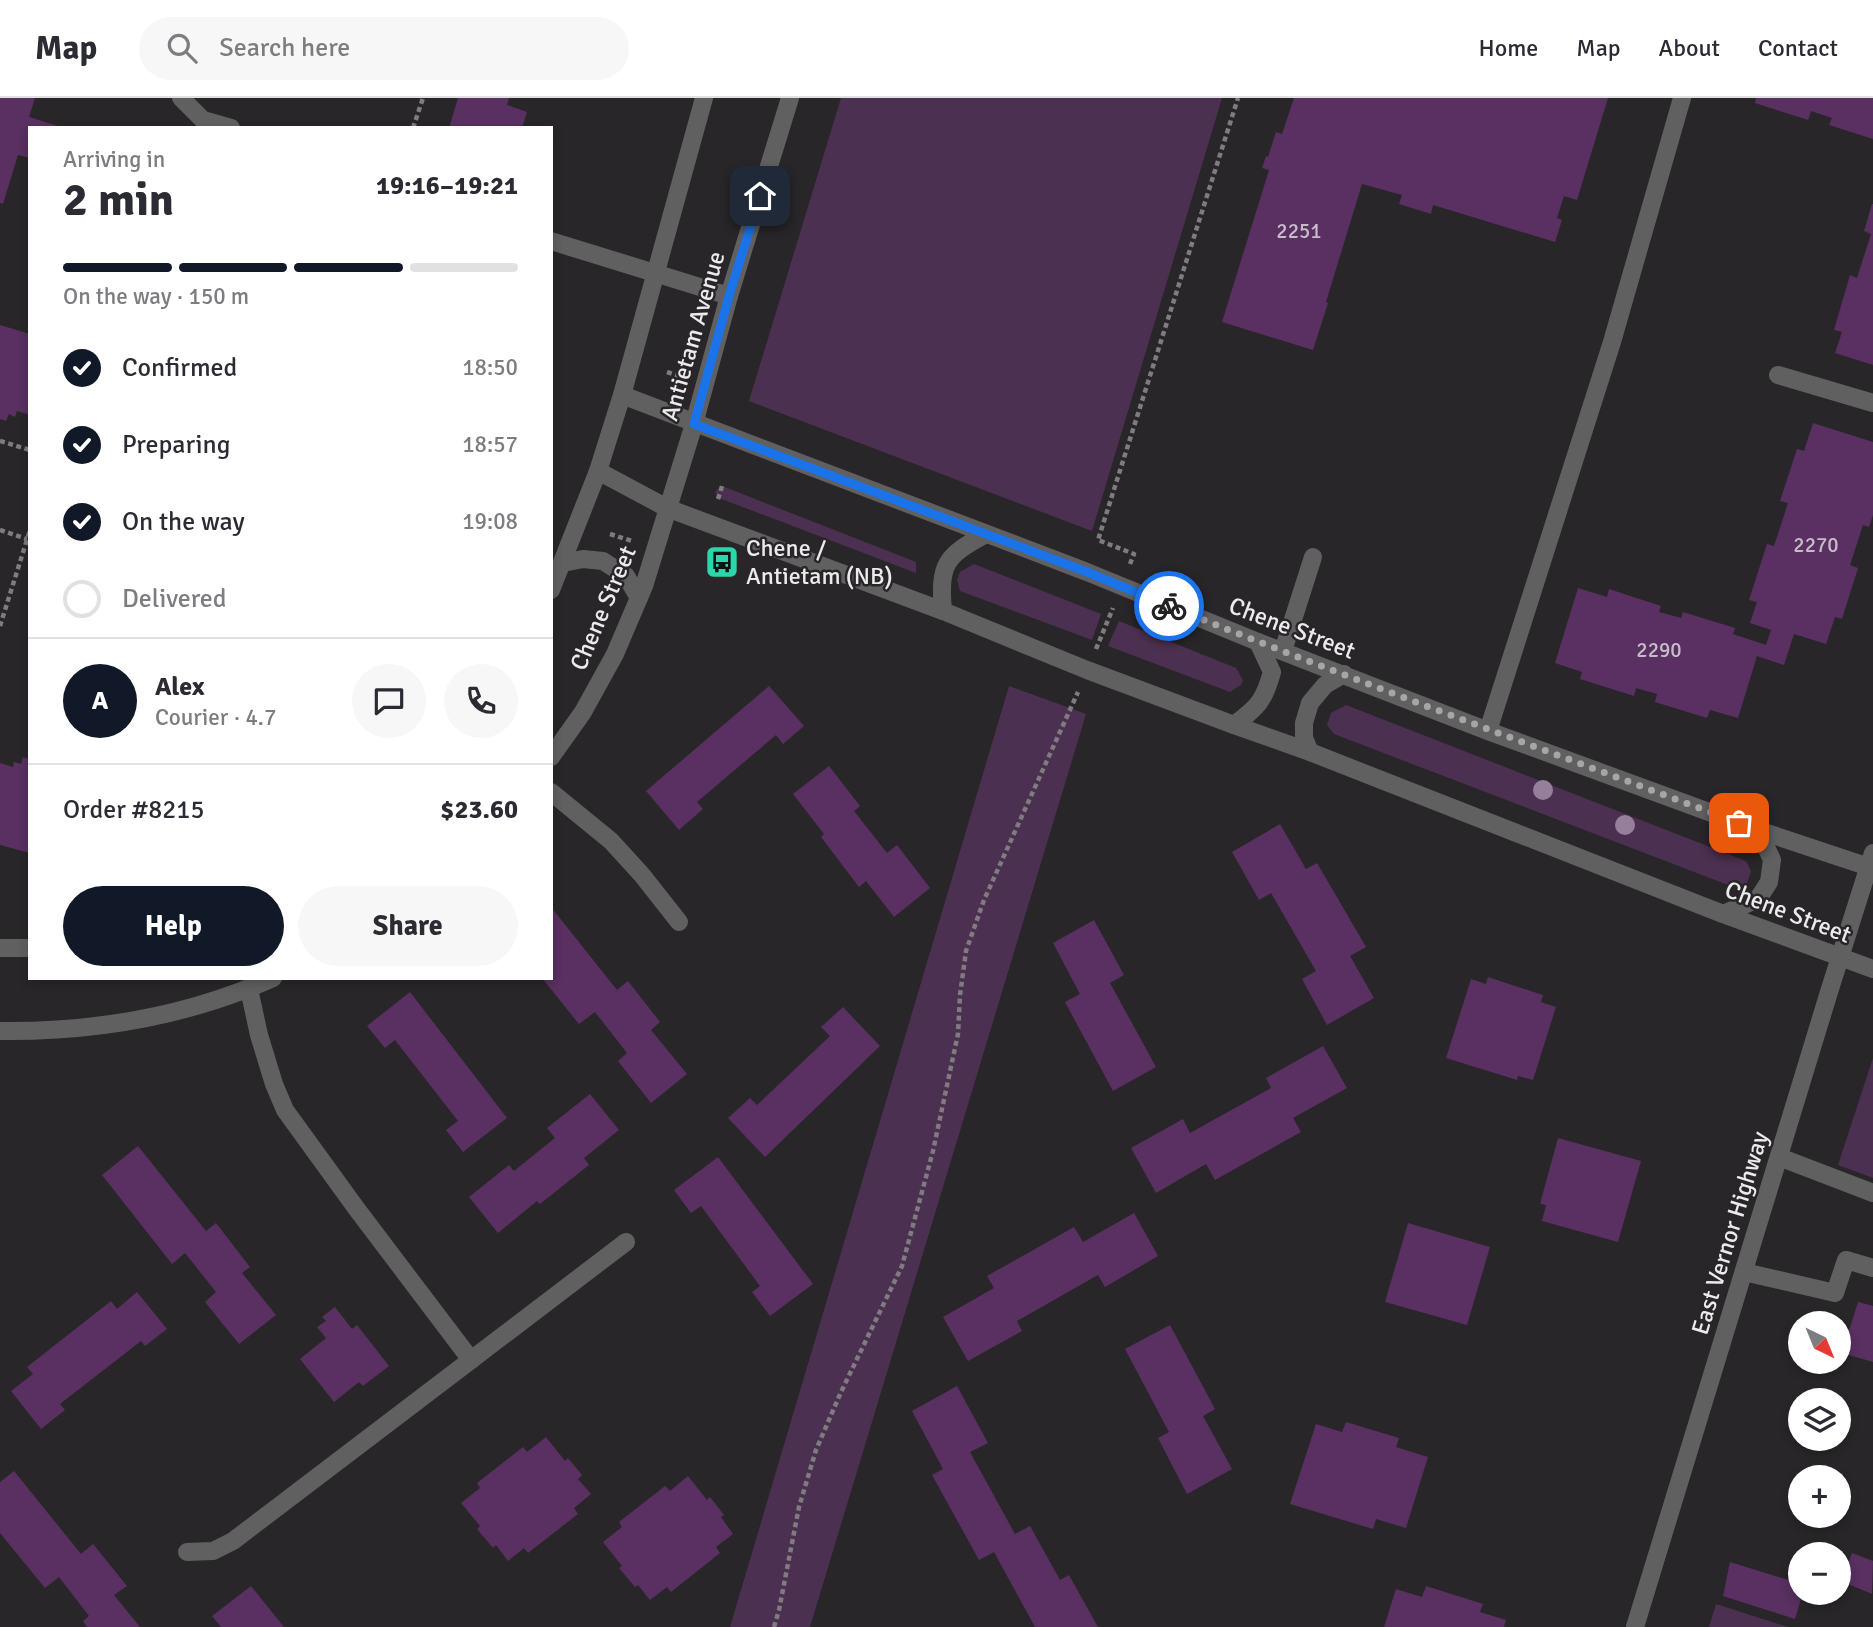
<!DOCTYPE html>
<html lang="en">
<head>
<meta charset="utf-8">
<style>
  body { margin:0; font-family:Signika,sans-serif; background:#f7f7f7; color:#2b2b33; height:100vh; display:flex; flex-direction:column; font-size:26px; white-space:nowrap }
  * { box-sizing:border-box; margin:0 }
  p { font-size:23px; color:#7c7c81 }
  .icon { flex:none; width:38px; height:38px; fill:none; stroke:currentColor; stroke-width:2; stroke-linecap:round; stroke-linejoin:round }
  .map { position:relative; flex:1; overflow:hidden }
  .details { position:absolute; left:28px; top:28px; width:525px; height:854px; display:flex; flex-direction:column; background:#fff; border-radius:0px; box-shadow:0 4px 10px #0003 }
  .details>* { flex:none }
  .needle { width:46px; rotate:137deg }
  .controls { position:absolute; left:1788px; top:1213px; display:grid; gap:14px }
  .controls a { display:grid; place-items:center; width:63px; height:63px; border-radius:50%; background:#fff; box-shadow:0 4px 10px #0003; font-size:35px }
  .pin { position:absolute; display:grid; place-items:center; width:60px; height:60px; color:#fff; margin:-30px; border-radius:14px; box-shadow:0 4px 10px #0006 }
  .courier { position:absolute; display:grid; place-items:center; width:70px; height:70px; margin:-35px; border:5px solid #1a73e8; border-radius:50%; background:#fff; color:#222; box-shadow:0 2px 9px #0007 }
  .headline em { font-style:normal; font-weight:700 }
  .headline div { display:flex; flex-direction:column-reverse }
  .headline { display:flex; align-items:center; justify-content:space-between; height:119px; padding:0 35px }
  h1 { font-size:46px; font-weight:700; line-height:52px }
  .bar { display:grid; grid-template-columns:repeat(4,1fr); gap:10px 7px; align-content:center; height:84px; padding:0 35px }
  .bar i { height:9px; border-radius:5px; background:#e1e1e2 }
  .bar .active { background:#111827 }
  .bar p { grid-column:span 4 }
  .line { display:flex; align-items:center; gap:18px; padding:0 35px; border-top:2px solid #e1e1e2 }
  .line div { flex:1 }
  .round { display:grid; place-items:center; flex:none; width:74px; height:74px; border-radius:37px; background:#f7f7f7 }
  ol { padding:0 35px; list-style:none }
  li { display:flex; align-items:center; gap:21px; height:77px }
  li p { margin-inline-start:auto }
  li .icon { padding:7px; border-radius:50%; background:#111827; color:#fff; stroke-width:4 }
  li:last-child { color:#7c7c81 }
  li i { width:38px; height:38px; border:4px solid #e1e1e2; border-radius:50% }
  .primary-button { display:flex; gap:14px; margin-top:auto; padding:14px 35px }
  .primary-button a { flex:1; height:80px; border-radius:42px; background:#111827; color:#fff; font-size:28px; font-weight:700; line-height:80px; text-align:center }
  .primary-button a+a { background:#f7f7f7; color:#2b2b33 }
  header { display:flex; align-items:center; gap:42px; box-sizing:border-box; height:98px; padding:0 35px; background:#fff; border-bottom:2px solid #e1e1e2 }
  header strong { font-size:33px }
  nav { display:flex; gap:38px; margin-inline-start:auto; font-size:24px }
  .search { width:490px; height:63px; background:#f7f7f7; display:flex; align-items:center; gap:18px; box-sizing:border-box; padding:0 24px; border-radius:38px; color:#7c7c81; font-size:26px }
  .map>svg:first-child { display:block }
</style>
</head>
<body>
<header>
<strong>Map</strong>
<div class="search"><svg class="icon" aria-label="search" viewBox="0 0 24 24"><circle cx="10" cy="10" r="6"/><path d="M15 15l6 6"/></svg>Search here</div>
<nav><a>Home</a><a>Map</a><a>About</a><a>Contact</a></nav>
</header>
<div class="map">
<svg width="1873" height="1529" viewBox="0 0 1873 1529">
  <rect width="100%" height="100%" fill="#29262a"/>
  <g fill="#4c3051">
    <path d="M841,0H1222L1092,433L749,303Z"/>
    <path d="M722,388L916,464V475L719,400L715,394Z"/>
    <path d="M974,466L1101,516L1092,542L960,493L957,482L960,474Z"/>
    <path d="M1119,523L1236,570L1243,582L1241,587L1230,594L1108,548Z"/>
    <path d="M1009,588L1086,616L810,1529H730Z"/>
    <path d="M1346,607L1746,763L1751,773L1747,785L1736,790L1334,636L1327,627L1331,615Z"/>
    <path d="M1873,960V1080L1838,1067Z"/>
    <path d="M1716,1506L1788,1529H1709Z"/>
  </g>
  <g fill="#593061">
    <path d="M0,0H35L29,19L61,29L30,30V60L18,57L3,106L0,105Z"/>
    <path d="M458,0H509L507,7L527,14L522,30H449Z"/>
    <path d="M1294,0H1608L1577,102L1564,98L1557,120L1562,122L1555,144L1433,107L1431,116L1399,106L1402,97L1362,86L1326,204L1328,205L1313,252L1222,224L1269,72L1262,70L1266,58L1268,59L1276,34L1282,36Z"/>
    <path d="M1756,0H1873V41L1829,27L1832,20L1811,13L1808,22L1755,5Z"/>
    <path d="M1872,106H1873V267L1835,255L1842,234L1834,232L1850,177L1857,180L1871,136L1864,133Z"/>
    <path d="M0,227L30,236V317L17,313L15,319L9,316L6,323L0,321Z"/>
    <path d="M1813,325L1873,344V417L1869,429L1863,427L1850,467L1858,470L1842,521L1835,519L1826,546L1794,536L1784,567L1757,558L1738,620L1710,612L1707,620L1655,604L1657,596L1636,590L1634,598L1580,581L1582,574L1555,565L1578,490L1607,499L1609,491L1661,508L1659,514L1681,520L1683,514L1735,530L1733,536L1766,547L1771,532L1750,525L1757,504L1749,502L1767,446L1774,448L1788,405L1780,403L1797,351L1804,353Z"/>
    <path d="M769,588L804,628L783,646L776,637L697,704L703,711L679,732L646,693Z"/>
    <path d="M23,659L30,661V755L0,747V665L13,669L14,664L21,666Z"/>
    <path d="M829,668L860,708L854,713L887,755L897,747L930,790L894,819L866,783L859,789L821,739L824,736L793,696Z"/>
    <path d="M1280,726L1306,771L1317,765L1366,849L1350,858L1374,900L1327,927L1302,881L1316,873L1271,795L1259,802L1232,754Z"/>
    <path d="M551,809L617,892L628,883L660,924L651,932L687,976L651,1005L618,963L627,955L595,914L579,926L542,880H551Z"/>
    <path d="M1094,822L1124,877L1110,885L1156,969L1113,993L1065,904L1080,896L1053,845Z"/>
    <path d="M1488,879L1543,897L1541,904L1556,909L1533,982L1518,978L1517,982L1446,960L1471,881L1486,886Z"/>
    <path d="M410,894L507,1020L463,1054L446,1032L458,1023L395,942L385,950L367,928Z"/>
    <path d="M843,909L880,948L765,1059L728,1020L750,1000L757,1007L830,938L821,929Z"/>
    <path d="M1323,948L1347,990L1293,1020L1301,1034L1215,1082L1206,1066L1156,1095L1131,1050L1183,1021L1190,1035L1271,990L1266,980Z"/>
    <path d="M590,996L619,1032L584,1060L589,1067L540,1106L537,1103L498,1135L469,1099L509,1067L514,1073L555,1040L547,1030Z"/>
    <path d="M1558,1040L1641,1063L1618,1144L1542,1123L1546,1107L1540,1106Z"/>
    <path d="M138,1048L206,1133L216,1125L250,1169L242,1175L276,1217L239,1246L205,1204L216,1194L185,1155L172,1166L102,1077Z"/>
    <path d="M718,1059L813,1186L770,1218L752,1194L760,1188L701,1108L691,1115L674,1092Z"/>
    <path d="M1134,1115L1158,1158L1105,1189L1098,1177L1017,1223L1022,1233L968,1263L943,1219L994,1190L987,1178L1074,1129L1083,1144Z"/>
    <path d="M1408,1125L1490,1149L1467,1227L1385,1204Z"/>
    <path d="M137,1194L167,1231L145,1248L141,1243L60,1306L65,1312L41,1331L11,1293L33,1276L27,1269L111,1203L117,1211Z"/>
    <path d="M1858,1204L1873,1208V1264L1842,1255Z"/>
    <path d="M335,1209L352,1231L357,1227L389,1268L363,1288L359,1284L334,1304L300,1261L326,1240L317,1229L326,1223L322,1219Z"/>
    <path d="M1170,1227L1215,1311L1203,1318L1232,1371L1187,1396L1158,1340L1169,1334L1125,1251Z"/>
    <path d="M957,1288L988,1345L970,1354L1015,1436L1030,1428L1060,1482L1069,1477L1098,1529H1035L994,1454L979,1462L932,1377L943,1371L912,1313Z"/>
    <path d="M1346,1324L1399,1340L1396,1349L1428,1359L1406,1430L1376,1421L1373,1431L1290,1406L1316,1326L1342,1334Z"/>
    <path d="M546,1339L565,1363L568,1360L582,1377L578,1381L591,1396L574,1410L578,1416L528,1455L524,1450L508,1463L496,1447L493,1450L477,1431L480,1428L461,1405L480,1390L477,1385L523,1349L527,1354Z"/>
    <path d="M14,1373L81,1456L93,1446L127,1488L114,1497L140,1529H87L83,1523L89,1518L59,1479L45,1490L0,1435V1384Z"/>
    <path d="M688,1378L707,1402L710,1399L724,1417L721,1419L733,1436L716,1449L720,1455L671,1494L667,1489L650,1502L638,1487L635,1489L619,1470L622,1468L603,1444L622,1429L619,1424L665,1388L670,1393Z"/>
    <path d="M1852,1455L1873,1463L1872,1496L1841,1483Z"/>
    <path d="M1730,1464L1801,1486V1494H1803L1795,1521L1723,1498Z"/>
    <path d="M251,1488L284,1529H221L212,1518Z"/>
    <path d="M1426,1488L1483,1506L1480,1514L1506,1522L1504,1529H1384L1396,1491L1422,1499Z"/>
  </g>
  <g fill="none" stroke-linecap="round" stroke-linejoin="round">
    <g stroke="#7f7c7f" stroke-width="4.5" stroke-dasharray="5 3.5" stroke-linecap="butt">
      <path d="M413,30L423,0"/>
      <path d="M667,274L682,279"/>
      <path d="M0,343L30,352"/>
      <path d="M718,401L723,385"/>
      <path d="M0,432L27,441"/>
      <path d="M610,436L632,443"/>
      <path d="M1130,466L1134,456L1098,442L1238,0"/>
      <path d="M0,528L30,432"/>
      <path d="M1096,551L1113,510"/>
      <path d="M774,1529L779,1512L799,1409L816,1352L841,1294L902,1168L933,1053L958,936L960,897L966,853L984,802L1078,594"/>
    </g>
    <g stroke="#616061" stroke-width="18">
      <path d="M181,0L203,22L231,30"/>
      <path d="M551,143L729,198"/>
      <path d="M1778,277L1873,305"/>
      <path d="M622,297L1087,474L1258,544L1488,633L1758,732L1869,769"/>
      <path d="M598,373L667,410L943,513L1087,572L1234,627L1310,654L1723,816L1873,871"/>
      <path d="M563,465L583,461L603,463L626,478L639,500"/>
      <path d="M551,492L598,373L622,297L704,0"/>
      <path d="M943,513C939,466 945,458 986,436"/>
      <path d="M1283,553L1313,459"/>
      <path d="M1234,627C1258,609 1264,603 1272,574L1258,544"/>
      <path d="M1488,633L1612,244L1682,0"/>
      <path d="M1310,654L1304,640V625L1310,605L1325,587L1344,576"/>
      <path d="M551,659L583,614L615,556L644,488L694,326L729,198L790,0"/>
      <path d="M551,694L611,743L642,777L679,824"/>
      <path d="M1723,816L1758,801L1769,784L1772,762L1758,732"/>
      <path d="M0,850H30"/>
      <path d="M249,891L259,937L274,986L285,1012L356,1110L471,1262L626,1144"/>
      <path d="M0,933C93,934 188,918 273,880"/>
      <path d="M1779,1059L1873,1095"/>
      <path d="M1744,1174L1835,1195L1846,1162L1873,1170"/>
      <path d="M187,1454L213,1453L233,1443L471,1262"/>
      <path d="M1635,1529L1829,894L1873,755"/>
    </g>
  </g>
  <g fill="#967f9a">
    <circle cx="1543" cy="692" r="10"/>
    <circle cx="1625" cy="727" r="10"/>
  </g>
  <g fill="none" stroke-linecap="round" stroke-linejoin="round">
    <path stroke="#a8a5a8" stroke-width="7" stroke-dasharray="0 12.6" d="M1169,508C1357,584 1548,653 1739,725"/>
    <path stroke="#1a73e8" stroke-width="9" d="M760,98L729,198L694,326L1087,474L1169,508"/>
  </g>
  <defs>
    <symbol id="bus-square" viewBox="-11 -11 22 22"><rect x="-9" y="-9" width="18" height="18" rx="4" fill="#2dd5ab" stroke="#29262a"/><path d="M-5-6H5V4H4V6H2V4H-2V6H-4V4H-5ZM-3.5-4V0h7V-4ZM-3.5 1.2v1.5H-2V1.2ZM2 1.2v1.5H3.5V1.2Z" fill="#111"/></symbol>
  </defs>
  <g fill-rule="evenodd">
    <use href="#bus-square" x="703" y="445" width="38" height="38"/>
  </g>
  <g text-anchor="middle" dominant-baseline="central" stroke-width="5" stroke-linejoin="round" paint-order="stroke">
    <g font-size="21" fill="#c7bcc9">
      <text x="1299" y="133">2251</text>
      <text x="1816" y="447">2270</text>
      <text x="1659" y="552">2290</text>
    </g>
    <g font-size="24" fill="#eceaec" stroke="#29262a">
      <text transform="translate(693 238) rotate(-74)">Antietam Avenue</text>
      <text transform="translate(603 510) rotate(-67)">Chene Street</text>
      <text transform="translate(1292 530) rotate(21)">Chene Street</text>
      <text transform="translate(1788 814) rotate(21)">Chene Street</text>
      <text transform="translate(1730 1135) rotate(-73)">East Vernor Highway</text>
    </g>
    <g font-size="24" fill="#eceaec" stroke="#29262a" text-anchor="start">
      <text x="746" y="450">Chene /<tspan x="746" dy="28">Antietam (NB)</tspan></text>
    </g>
  </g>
</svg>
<div class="controls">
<a><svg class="needle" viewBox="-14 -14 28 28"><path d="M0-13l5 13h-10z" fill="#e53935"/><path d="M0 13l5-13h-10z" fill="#7c7c81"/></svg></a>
<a><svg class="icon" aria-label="layers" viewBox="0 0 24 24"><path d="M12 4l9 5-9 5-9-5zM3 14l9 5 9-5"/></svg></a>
<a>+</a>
<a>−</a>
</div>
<div class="pin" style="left:1739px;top:725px;background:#ea580c"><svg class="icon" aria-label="bag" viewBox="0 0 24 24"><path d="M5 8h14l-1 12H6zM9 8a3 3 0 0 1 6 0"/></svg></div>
<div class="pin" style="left:760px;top:98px;background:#1f2937"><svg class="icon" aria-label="home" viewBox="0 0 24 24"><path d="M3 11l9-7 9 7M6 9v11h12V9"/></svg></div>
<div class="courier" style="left:1169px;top:508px"><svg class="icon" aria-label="bike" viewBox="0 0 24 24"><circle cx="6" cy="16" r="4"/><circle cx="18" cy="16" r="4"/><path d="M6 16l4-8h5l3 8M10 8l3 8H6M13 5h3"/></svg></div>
<section class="details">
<div class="headline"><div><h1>2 min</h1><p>Arriving in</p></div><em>19:16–19:21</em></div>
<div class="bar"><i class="active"></i><i class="active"></i><i class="active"></i><i></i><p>On the way · 150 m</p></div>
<ol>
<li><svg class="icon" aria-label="check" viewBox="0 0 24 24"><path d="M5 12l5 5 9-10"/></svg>Confirmed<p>18:50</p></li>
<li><svg class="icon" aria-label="check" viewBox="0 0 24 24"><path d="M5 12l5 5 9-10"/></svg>Preparing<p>18:57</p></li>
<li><svg class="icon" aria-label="check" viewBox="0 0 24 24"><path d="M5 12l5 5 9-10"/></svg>On the way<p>19:08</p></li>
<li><i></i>Delivered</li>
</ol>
<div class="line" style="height:126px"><b class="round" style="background:#111827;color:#fff">A</b><div><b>Alex</b><p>Courier · 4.7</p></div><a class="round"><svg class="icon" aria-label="chat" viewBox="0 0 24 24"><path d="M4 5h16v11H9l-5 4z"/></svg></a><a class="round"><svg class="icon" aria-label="phone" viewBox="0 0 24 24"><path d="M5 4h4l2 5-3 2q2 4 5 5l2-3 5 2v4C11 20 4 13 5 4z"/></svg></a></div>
<div class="line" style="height:91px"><div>Order #8215</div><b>$23.60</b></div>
<div class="primary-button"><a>Help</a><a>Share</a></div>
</section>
</div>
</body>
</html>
